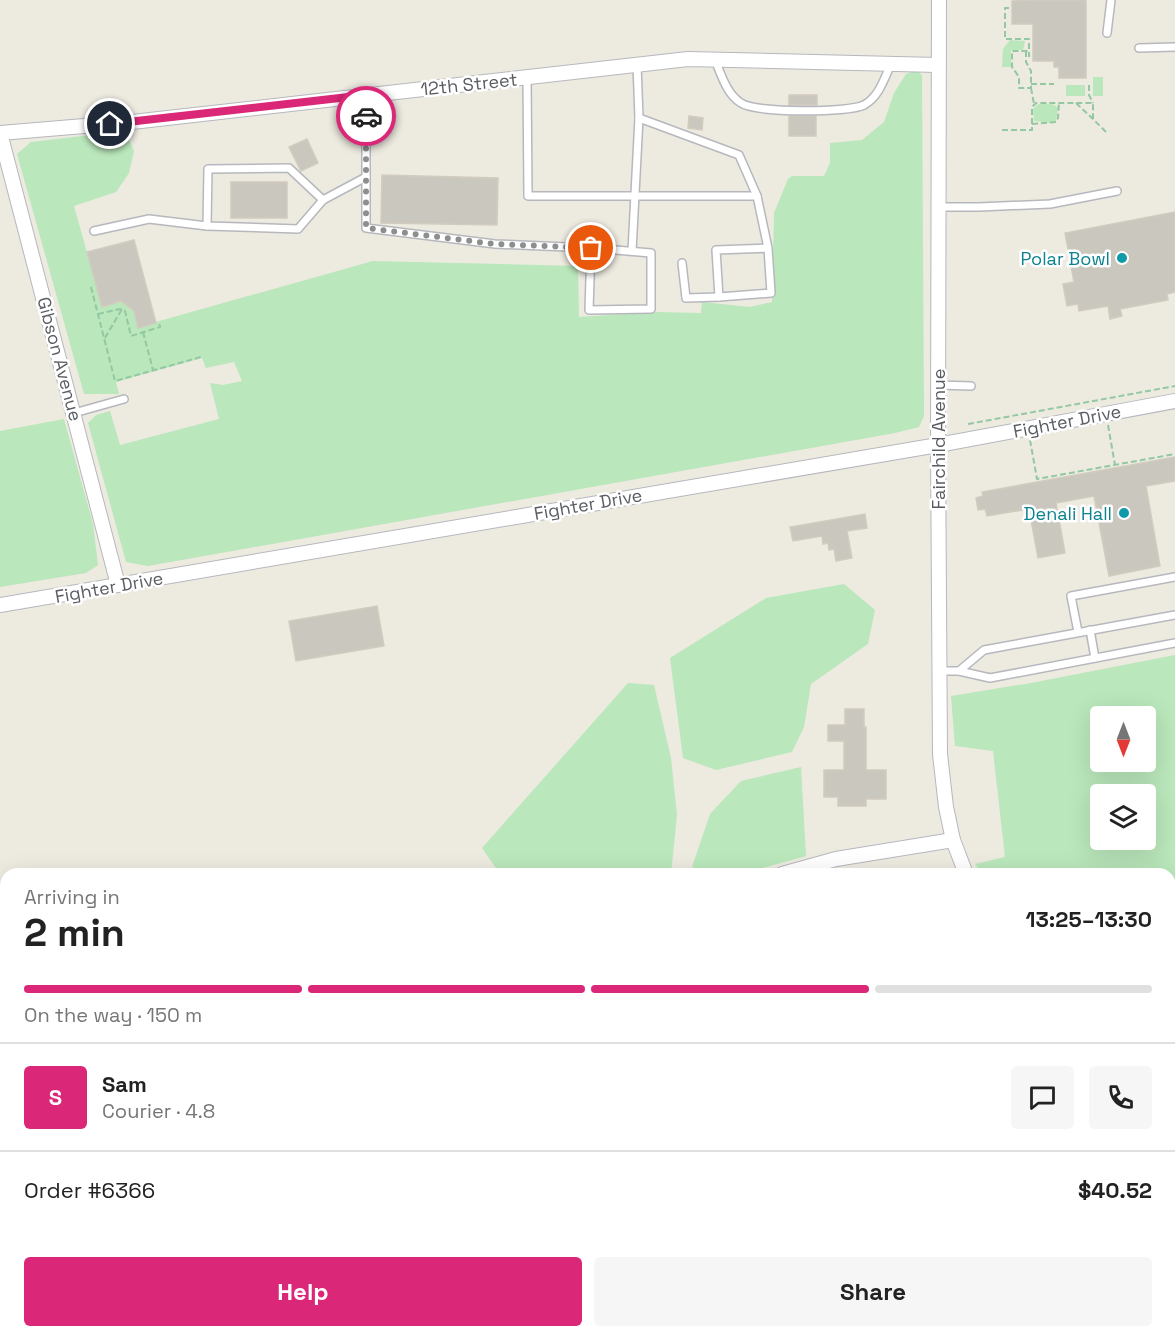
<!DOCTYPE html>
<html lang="en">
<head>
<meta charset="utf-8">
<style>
  body { margin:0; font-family:"Space Grotesk",sans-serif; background:#f6f6f6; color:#222; height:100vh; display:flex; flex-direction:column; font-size:22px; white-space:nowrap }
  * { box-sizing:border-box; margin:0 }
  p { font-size:20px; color:#767676 }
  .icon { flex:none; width:33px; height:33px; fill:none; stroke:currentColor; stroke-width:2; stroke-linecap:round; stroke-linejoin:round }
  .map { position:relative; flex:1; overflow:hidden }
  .sheet { position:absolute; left:0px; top:868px; width:1176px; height:470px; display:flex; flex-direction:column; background:#fff; border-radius:18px 18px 0 0; box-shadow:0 6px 24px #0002 }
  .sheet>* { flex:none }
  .needle { width:39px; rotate:180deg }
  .fabs { position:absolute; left:1090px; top:706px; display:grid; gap:12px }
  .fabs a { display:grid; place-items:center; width:66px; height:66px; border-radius:6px; background:#fff; box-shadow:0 6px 24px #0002; font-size:30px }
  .pin { position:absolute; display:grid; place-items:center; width:51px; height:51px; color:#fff; margin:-26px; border:3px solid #fff; border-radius:50%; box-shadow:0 2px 6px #0007 }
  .courier { position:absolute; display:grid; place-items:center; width:60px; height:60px; margin:-30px; border:4px solid #db2777; border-radius:50%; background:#fff; color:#222; box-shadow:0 2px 8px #0007 }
  .headline em { font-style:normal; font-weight:700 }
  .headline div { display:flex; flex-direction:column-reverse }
  .headline { display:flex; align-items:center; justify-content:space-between; height:102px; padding:0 24px }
  h1 { font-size:39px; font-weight:700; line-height:45px }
  .bar { display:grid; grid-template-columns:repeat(4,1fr); gap:9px 6px; align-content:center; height:72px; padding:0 24px }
  .bar i { height:8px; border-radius:4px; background:#e0e0e0 }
  .bar .current { background:#db2777 }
  .bar p { grid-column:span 4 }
  .line { display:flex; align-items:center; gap:15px; padding:0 24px; border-top:2px solid #e0e0e0 }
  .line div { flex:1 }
  .round { display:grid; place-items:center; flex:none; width:63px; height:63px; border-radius:6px; background:#f6f6f6 }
  .primary-button { display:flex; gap:12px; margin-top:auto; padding:12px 24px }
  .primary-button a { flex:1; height:69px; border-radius:6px; background:#db2777; color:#fff; font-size:24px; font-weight:700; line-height:69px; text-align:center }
  .primary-button a+a { background:#f6f6f6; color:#222 }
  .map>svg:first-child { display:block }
</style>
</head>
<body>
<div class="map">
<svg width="1175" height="1337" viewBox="0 0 1175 1337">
  <rect width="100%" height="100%" fill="#edeae0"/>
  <g fill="#bae7bb" fill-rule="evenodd">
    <path d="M1010,40L1025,41L1023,50H1011V67H1002L1003,49Z"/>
    <path d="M918,70L922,76L924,416L919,427L895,433L148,566L126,562L88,423L96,415L110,411L120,445L219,419L210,383L223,385L242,381L234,362L206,368L202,358L116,382L119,394H84L17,154L31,142L125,131L134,151L129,173L116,192L74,206L102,306L121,301L134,311L138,327L373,261L578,266L579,317L657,312L701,313L702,302L750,307L772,302L774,213L788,179L792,176H824L830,163V143L862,140L884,122L894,93L906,74Z"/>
    <rect x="1093" y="77" width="10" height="19"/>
    <rect x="1066" y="85" width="19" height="11"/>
    <path d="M1038,104C1045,104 1053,102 1058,108L1056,121L1052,123L1034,121L1033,109Z"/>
    <path d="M64,419L93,524L98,565L86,573L0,587V431Z"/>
    <path d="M844,584L875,610L868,644L811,684L804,727L792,752L716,770L683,758L670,658L766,598Z"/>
    <path d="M1175,655V1042L1170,1039V874H982L975,864L1005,857L993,751L955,746L951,696L1031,683ZM1101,717H1146V762H1101ZM1101,795H1146V840H1101Z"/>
    <path d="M628,683L654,685L671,758L677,815L671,874H500L482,848Z"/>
    <path d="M801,767L806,856L741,874H711L692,867L710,814L741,781Z"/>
    <path d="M1170,1078L1175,1081V1337H1118L1117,1332H1170Z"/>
  </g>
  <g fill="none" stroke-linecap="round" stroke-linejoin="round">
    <g stroke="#d0ceca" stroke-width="33">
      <path d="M0,1281L6,1280"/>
      <path d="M83,1332L84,1337"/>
      <path d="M156,1332L157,1337"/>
      <path d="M201,1332L202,1337"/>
      <path d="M967,1332L975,1337"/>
      <path d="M1087,1332L1088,1337"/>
      <path d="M438,1337L443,1332"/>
      <path d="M871,1337L900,1332"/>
    </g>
  </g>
  <g fill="#cac7bf" stroke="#d2ccbe" stroke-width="1.5">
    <path d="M1033,0H1086V78H1059V67H1054V61H1033V24H1012V1Z"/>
    <rect x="789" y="95" width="28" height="10"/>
    <path d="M689,116L703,118L702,130L688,128Z"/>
    <rect x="789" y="116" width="27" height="20"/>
    <path d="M307,139L318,163L301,171L289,147Z"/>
    <path d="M382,175L498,178L497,225L381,223Z"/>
    <rect x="231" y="182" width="56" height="36"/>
    <path d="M1175,212V292L1167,294L1168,300L1120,309L1122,316L1110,319L1108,306L1079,311L1078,304L1067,306L1063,284L1074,282L1065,233Z"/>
    <path d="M134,240L156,323L138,328L134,311L121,301L102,307L87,252Z"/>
    <path d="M1175,457V481L1146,486L1160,566L1109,576L1094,496L1056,503L1065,553L1038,558L1029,509L987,516L985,509L978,510L976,498L983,496L982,492Z"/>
    <path d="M865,514L867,528L847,531L852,558L836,561L834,549L829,550L828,543L823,544L822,536L793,541L790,527Z"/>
    <path d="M377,606L384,646L296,661L289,621Z"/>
    <path d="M845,709H864V727H866V770H886V799H866V806H838V797H824V770H844V741H828V725H845Z"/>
  </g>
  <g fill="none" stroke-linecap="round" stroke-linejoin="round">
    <defs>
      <g id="service">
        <path d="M1107,33L1111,0"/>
        <path d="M1139,48L1175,47"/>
        <path d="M715,60C721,74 727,95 741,103C755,113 848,113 864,105C879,97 884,79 891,64"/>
        <path d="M527,77L528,196H757L768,248L771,293L719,297L716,250L768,248"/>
        <path d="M366,95V228L495,244L591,248"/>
        <path d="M639,118L739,155L757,196"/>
        <path d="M938,207H979L1050,204L1117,191"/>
        <path d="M207,226L208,169L289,168L323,200"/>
        <path d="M94,231L149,219L207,226L298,229L323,200L366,177"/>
        <path d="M591,248L651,253V309L589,310Z"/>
        <path d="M632,251L639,118L637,65"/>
        <path d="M682,263L686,298L719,297"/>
        <path d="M938,385L971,386"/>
        <path d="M74,413L124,399"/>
        <path d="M1090,630L1095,658"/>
        <path d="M1078,632L1071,596L1175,577"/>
        <path d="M940,671H959L990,678L1175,643"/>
        <path d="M959,671L984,650L1175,615"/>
      </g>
      <g id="minor">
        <path d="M939,0L938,445L940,754L946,807L953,840L966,874"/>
        <path d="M118,585L0,133L132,122L688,59L938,65"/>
        <path d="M0,605L938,445L1175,401"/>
        <path d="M782,874L836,859L953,840"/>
        <path d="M0,1044L6,1045"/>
        <path d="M1170,1061L1175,1063"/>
      </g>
    </defs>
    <use href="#service" stroke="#b6b8be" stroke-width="10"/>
    <use href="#minor" stroke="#b6b8be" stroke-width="16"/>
    <g stroke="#93c8a2" stroke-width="2" stroke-dasharray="6 3" stroke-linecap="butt">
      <path d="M1009,8H1005V39H1029V57"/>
      <path d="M1026,51V62L1031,71V88H1019V77L1012,67V51H1029"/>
      <path d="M1031,84H1054"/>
      <path d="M1089,85V95L1093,103"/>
      <path d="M1031,88L1034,104"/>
      <path d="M1076,103L1093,119"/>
      <path d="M1032,124L1056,122L1058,118L1059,102"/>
      <path d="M1002,130H1032V107L1036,103H1093V119L1107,133"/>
      <path d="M91,287L115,381L201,357"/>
      <path d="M98,314L120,309L125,311L131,336L160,327L159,322"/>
      <path d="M143,332L153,370"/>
      <path d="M105,338L122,309"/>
      <path d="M968,424L1175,386"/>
      <path d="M1108,425L1115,465"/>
      <path d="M1030,440L1037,479L1175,454"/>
    </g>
    <use href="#service" stroke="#fff" stroke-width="7"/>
    <use href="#minor" stroke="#fff" stroke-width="14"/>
  </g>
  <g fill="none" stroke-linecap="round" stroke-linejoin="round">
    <path stroke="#8d8e8e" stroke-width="6" stroke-dasharray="0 10.8" d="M366,116V228L495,244L591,248"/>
    <path stroke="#db2777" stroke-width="8" d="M110,124L366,95V116"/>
  </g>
  <g fill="#0f9aa8" stroke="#fff" stroke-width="2">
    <circle cx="1122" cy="258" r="6"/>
    <circle cx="1124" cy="513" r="6"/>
  </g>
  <g text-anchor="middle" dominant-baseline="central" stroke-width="5" stroke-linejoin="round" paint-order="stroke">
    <g font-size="18" fill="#595d62" stroke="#fff">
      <text transform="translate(469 84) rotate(-6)">12th Street</text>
      <text transform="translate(60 359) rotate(75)">Gibson Avenue</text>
      <text transform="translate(1067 421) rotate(-11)">Fighter Drive</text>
      <text transform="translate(938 439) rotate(-90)">Fairchild Avenue</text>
      <text transform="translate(588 504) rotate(-10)">Fighter Drive</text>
      <text transform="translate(109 587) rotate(-10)">Fighter Drive</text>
    </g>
    <g font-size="18" fill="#0d838f" stroke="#fff" text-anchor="end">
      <text x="1110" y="258">Polar Bowl</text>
      <text x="1112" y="513">Denali Hall</text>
    </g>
  </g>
</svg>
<div class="fabs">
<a><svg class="needle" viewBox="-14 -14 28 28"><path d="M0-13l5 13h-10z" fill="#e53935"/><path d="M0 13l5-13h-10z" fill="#767676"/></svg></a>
<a><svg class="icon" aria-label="layers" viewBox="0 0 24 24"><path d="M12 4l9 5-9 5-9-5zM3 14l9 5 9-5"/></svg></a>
</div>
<div class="pin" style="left:591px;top:248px;background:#ea580c"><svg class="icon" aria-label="bag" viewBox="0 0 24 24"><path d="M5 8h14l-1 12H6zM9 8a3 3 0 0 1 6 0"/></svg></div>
<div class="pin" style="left:110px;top:124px;background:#1f2937"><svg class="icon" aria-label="home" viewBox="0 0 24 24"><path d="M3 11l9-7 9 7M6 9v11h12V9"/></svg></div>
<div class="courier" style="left:366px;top:116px"><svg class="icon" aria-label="car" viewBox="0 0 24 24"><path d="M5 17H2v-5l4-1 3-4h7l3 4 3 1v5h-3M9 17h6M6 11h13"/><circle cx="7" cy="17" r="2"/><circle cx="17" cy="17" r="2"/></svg></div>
<section class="sheet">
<div class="headline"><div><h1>2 min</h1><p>Arriving in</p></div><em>13:25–13:30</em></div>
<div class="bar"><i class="current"></i><i class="current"></i><i class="current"></i><i></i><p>On the way · 150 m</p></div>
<div class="line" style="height:108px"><b class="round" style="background:#db2777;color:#fff">S</b><div><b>Sam</b><p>Courier · 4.8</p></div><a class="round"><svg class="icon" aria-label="chat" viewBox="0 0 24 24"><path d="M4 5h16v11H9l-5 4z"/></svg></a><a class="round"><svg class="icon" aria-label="phone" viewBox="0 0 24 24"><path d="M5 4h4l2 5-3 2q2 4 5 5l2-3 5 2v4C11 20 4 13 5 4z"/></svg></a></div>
<div class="line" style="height:78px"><div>Order #6366</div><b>$40.52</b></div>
<div class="primary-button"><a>Help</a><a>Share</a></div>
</section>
</div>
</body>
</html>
